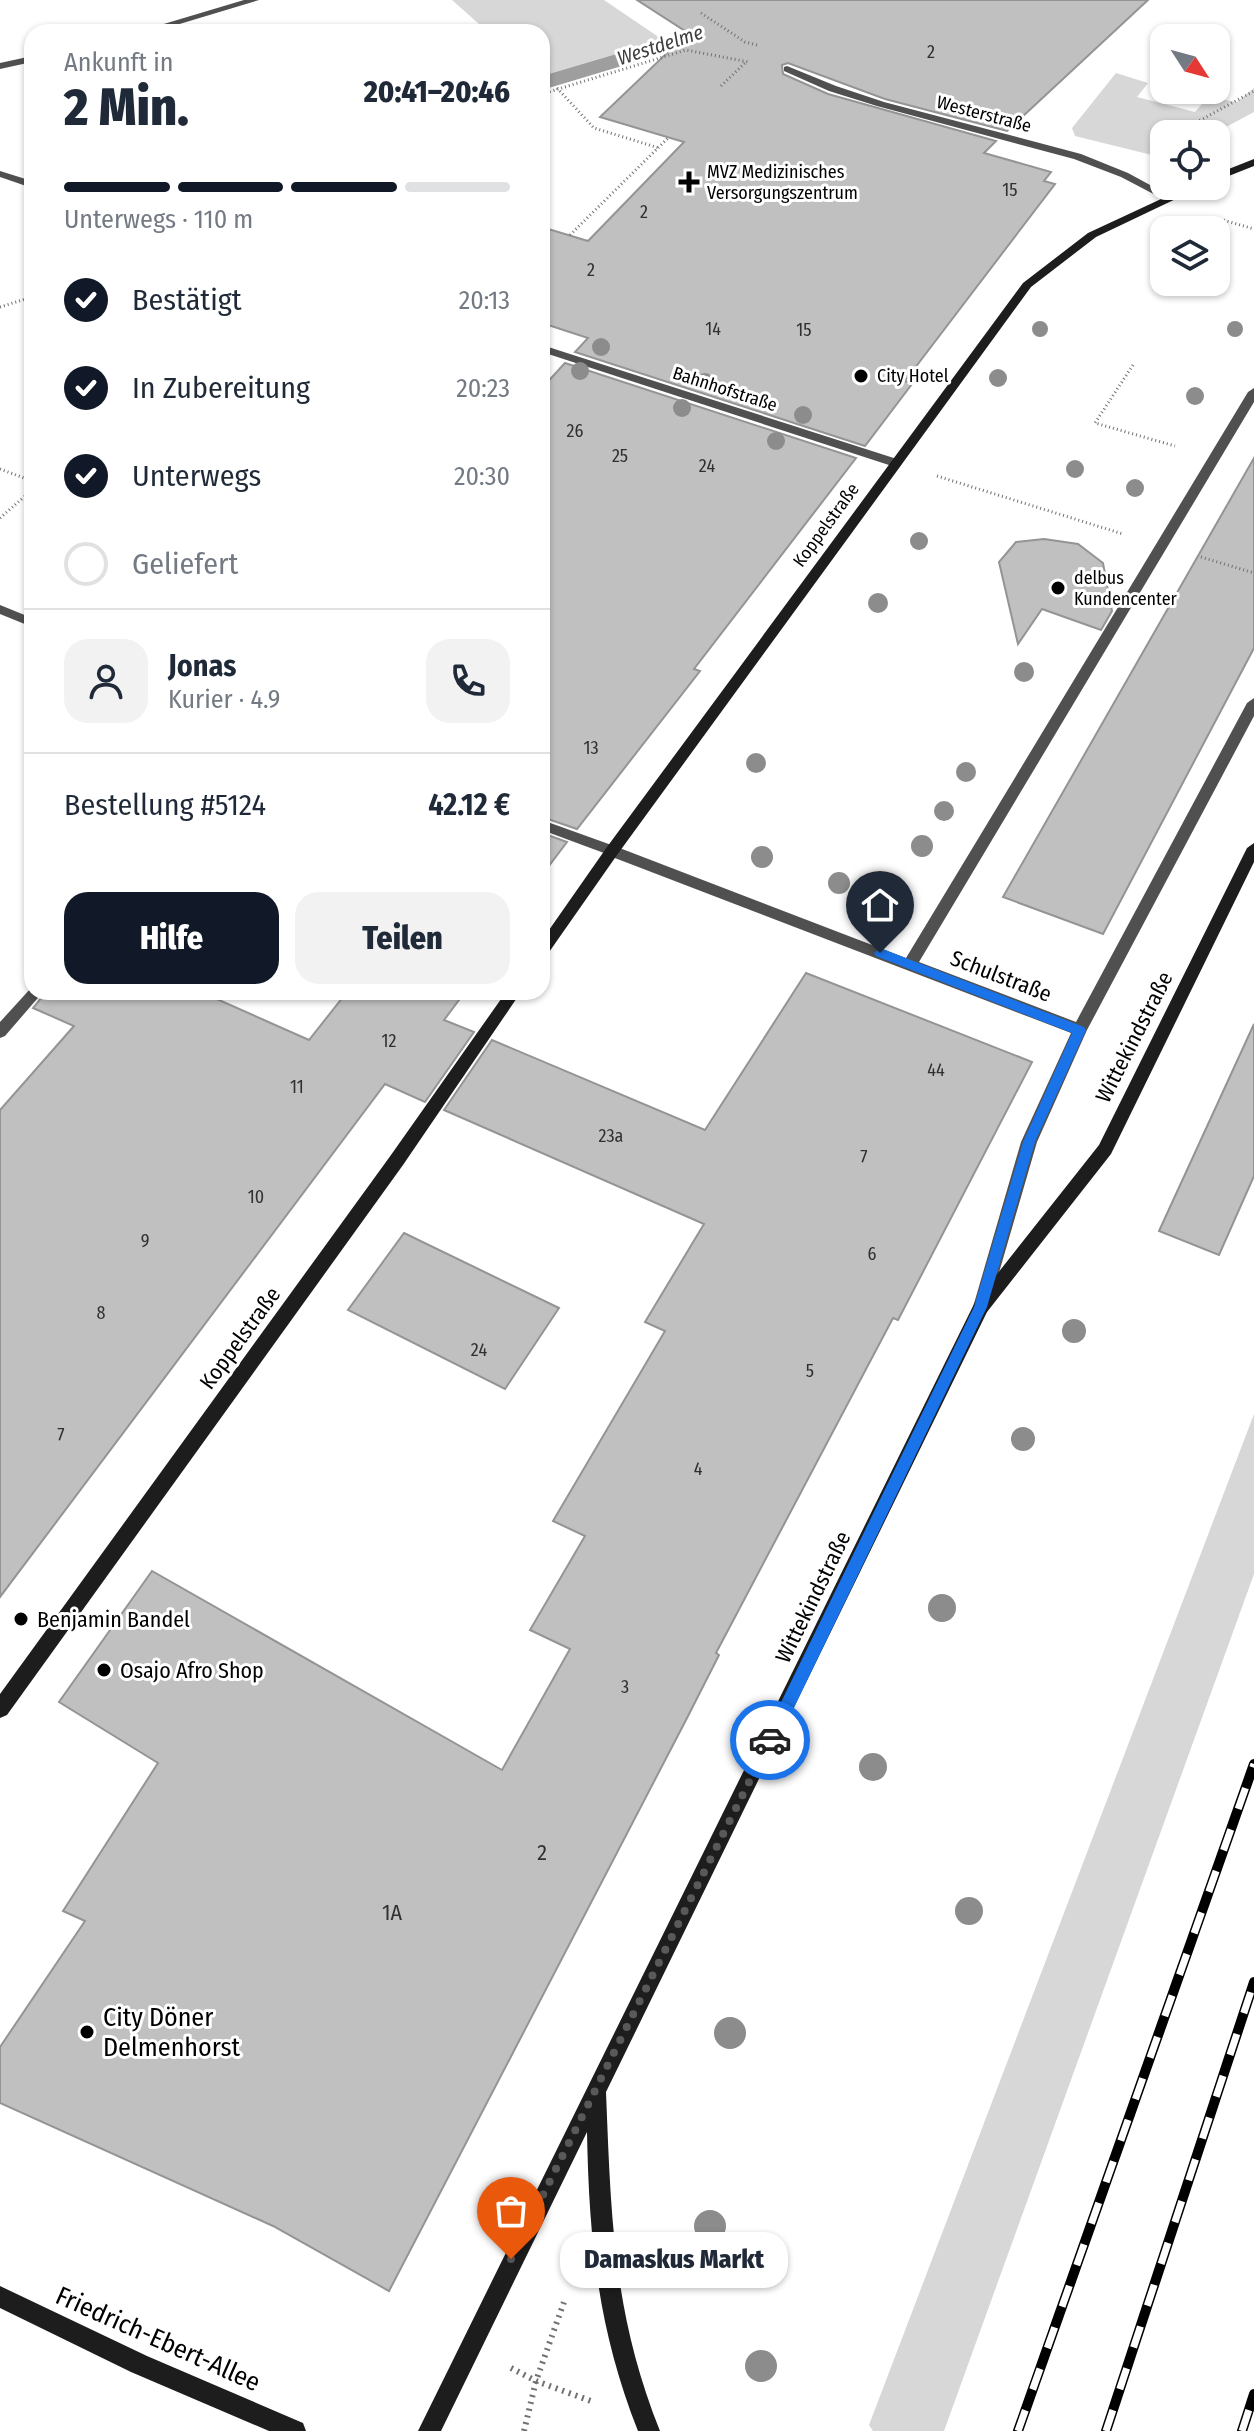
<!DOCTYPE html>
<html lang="de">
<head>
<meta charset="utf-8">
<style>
  body { margin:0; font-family:"Fira Sans Condensed",sans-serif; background:#f2f2f3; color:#1f2937; height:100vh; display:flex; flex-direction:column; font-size:30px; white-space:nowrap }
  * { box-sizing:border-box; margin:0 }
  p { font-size:26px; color:#747a83 }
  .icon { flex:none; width:44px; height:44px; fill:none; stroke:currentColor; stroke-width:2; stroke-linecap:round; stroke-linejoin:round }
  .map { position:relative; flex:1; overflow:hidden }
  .details { position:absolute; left:24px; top:24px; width:526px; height:976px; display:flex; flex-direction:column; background:#fff; border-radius:24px; box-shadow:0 2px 6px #0004 }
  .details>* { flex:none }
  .needle { width:52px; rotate:126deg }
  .buttons { position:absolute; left:1150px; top:24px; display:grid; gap:16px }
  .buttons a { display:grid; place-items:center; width:80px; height:80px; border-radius:16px; background:#fff; box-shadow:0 2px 6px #0004; font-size:40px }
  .pin { position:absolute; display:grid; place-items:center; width:68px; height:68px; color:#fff; margin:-82px -34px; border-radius:50% 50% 50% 0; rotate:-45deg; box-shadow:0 0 8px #0007 }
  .pin .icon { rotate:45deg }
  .courier { position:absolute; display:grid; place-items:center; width:80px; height:80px; margin:-40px; border:6px solid #1a73e8; border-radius:50%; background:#fff; color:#222; box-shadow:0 2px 10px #0007 }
  .bubble { position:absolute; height:56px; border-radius:24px; background:#fff; box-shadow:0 2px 6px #0004; font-size:26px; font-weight:800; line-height:56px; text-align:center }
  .head em { font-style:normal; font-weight:800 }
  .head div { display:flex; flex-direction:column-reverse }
  .head { display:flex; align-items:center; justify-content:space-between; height:136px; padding:0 40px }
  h1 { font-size:52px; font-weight:800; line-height:60px }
  .bar { display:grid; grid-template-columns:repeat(4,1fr); gap:12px 8px; align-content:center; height:96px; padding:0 40px }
  .bar i { height:10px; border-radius:6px; background:#e0e1e3 }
  .bar .current { background:#111827 }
  .bar p { grid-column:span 4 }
  .line { display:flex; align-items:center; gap:20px; padding:0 40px; border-top:2px solid #e0e1e3 }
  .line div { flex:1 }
  .round { display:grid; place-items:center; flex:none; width:84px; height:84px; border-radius:24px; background:#f2f2f3 }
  ol { padding:0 40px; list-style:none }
  li { display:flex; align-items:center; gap:24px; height:88px }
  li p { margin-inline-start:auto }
  li .icon { padding:8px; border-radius:50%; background:#111827; color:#fff; stroke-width:4 }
  li:last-child { color:#747a83 }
  li i { width:44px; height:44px; border:4px solid #e0e1e3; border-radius:50% }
  .cta { display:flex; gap:16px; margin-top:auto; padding:16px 40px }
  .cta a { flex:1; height:92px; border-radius:24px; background:#111827; color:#fff; font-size:32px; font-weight:800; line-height:92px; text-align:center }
  .cta a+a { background:#f2f2f3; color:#1f2937 }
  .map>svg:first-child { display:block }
</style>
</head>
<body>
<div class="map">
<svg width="1254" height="2431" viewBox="0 0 1254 2431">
  <rect width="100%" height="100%" fill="#fff"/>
  <g fill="#d7d7d7">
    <path d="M452,0H604L663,40L542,76V32H488Z"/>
    <path d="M1116,73L1148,83L1137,97L1195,112L1208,97L1237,102L1254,88V112L1213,134H1164V158L1075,136L1072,128Z"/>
    <path d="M1254,1414V1574L944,2431H873L869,2425Z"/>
  </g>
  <path fill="#9e9e9e" d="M704,28L715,38L542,90V76Z"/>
  <g fill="#c0c0c0" stroke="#949494" stroke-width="2">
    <path d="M637,0H1148L1007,131L885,99L788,63L782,65L783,74L828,94L996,141L984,153L1051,172L1044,181L1055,184L905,381L912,384L865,446L575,352L588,338L542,323V227L588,241L684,142L600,117L688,33Z"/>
    <path d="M565,363L856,458L694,669L700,671L577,829L542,817V388Z"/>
    <path d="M1254,458V648L1103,934L1003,897Z"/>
    <path d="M1044,539L1078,544L1103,563L1112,611L1101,630L1042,609L1018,644L999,562L1016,542Z"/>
    <path d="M542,833L567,842L542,875Z"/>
    <path d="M806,973L1032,1062L898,1320L893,1318L716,1653L719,1655L686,1720L389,2291L273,2226L0,2103V2047L85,1921L63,1911L158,1763L59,1702L152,1571L502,1770L570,1649L530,1630L585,1536L553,1521L665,1331L645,1322L704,1224L444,1110L492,1040L705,1130Z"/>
    <path d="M46,992H201L309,1040L347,992H465L444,1020L474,1032L425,1102L385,1084L0,1597V1110L74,1026L33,1008Z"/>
    <path d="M1254,1024V1176L1219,1255L1159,1231Z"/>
    <path d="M404,1233L559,1308L505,1389L348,1310Z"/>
  </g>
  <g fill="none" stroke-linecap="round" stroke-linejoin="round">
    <g stroke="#727272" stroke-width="3" stroke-dasharray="1 3" stroke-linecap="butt">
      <path d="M701,13L745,42L757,45"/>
      <path d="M721,86L746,62"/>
      <path d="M557,88L594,128L659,148"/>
      <path d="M542,94L686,50L749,62"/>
      <path d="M1175,134L1254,91"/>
      <path d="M1216,218L1254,229"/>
      <path d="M570,235L669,137"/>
      <path d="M0,307L32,297"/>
      <path d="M1133,365L1095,423L1175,446"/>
      <path d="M0,469L32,481"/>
      <path d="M937,476L1123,534"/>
      <path d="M0,518L32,490"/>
      <path d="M1201,557L1254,573"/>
    </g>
    <g stroke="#727272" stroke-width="6" stroke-dasharray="2 5" stroke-linecap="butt">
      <path d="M511,2368L536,2381L591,2401"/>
      <path d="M524,2431L536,2381L564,2302"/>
    </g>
    <g fill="#505050" fill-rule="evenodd">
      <path d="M787,66L836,86L884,102L1081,154L1128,173L1174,198L1165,200L1121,177L1074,159L877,106L829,91L784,71V67Z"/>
      <path d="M1254,388V402L919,962L1076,1022L1247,703L1254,698V716L1087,1030L1037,1142L989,1307L987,1312L981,1314L975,1312L973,1307L1021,1142L1071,1033L607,855L605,851L612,846L617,847L906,958L1248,392Z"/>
    </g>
    <g fill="#505050" fill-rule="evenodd">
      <path d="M244,0H259L153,32H137Z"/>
      <path d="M32,56V62L0,69V63Z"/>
      <path d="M0,171L32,181V188L0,177Z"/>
      <path d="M542,345L900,460L902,463L900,466H892L542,352Z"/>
      <path d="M0,605L32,618V627L0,614Z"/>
      <path d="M542,820L617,847L619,851L612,856L542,830Z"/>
      <path d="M31,988L32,992H43L5,1036L0,1038V1022Z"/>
    </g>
    <g fill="#1d1d1d" fill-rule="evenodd">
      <path d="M1254,159V166L1216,181V174Z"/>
      <path d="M1189,186H1203L1096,237L1031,287L617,855L547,955L542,957V940L607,847L1023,283L1088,233Z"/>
      <path d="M1254,843V862L1111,1154L987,1312L606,2092C611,2216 613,2314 660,2431H638C598,2330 589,2240 587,2132L441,2431H418L975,1302L1099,1145L1247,848Z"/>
      <path d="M506,992H521L403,1165L7,1715L0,1718V1694L391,1155Z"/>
      <path d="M0,2286L147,2356L303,2423L306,2431H269L131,2372L0,2308Z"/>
    </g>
    <defs>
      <g id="rail">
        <path d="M1018,2431L1254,1764"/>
        <path d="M1106,2431L1254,1982"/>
        <path d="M1242,2431L1254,2394"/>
      </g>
    </defs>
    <use href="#rail" stroke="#000" stroke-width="10"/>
    <use href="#rail" stroke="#fff" stroke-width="7" stroke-dasharray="22" stroke-linecap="butt"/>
  </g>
  <g fill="#8c8c8c">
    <circle cx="1040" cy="329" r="8"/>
    <circle cx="1235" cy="329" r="8"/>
    <circle cx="601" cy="347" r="9"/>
    <circle cx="580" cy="371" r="9"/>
    <circle cx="998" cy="378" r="9"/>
    <circle cx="705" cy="382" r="9"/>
    <circle cx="1195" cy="396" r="9"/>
    <circle cx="682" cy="408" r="9"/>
    <circle cx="803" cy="415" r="9"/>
    <circle cx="776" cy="441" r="9"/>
    <circle cx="1075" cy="469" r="9"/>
    <circle cx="1135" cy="488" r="9"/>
    <circle cx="919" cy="541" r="9"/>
    <circle cx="878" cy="603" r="10"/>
    <circle cx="1024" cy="672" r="10"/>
    <circle cx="756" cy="763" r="10"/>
    <circle cx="966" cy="772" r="10"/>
    <circle cx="944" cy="811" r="10"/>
    <circle cx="922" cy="846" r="11"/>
    <circle cx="762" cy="857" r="11"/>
    <circle cx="839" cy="883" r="11"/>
    <circle cx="1074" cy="1331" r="12"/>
    <circle cx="1023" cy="1439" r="12"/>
    <circle cx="942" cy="1608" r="14"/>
    <circle cx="873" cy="1767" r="14"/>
    <circle cx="969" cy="1911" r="14"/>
    <circle cx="730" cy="2033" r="16"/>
    <circle cx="710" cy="2226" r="16"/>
    <circle cx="761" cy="2366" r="16"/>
  </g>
  <path fill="#1a73e8" d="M880,948L1084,1027L1086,1030L1035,1142L987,1307L776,1745L770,1747L765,1745V1735L974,1307L1023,1142L1072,1033L876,956L874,953Z"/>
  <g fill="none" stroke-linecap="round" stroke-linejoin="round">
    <path stroke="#595959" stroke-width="8" stroke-dasharray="0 14.4" d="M511,2259L770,1740"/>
  </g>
  <g fill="#000" stroke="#fff" stroke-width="3">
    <path d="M685 170h8v8h8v8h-8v8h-8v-8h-8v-8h8z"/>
    <circle cx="861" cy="376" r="8"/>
    <circle cx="1058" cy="588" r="8"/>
    <circle cx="21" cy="1619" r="8"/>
    <circle cx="104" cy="1670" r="8"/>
    <circle cx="87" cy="2032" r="8"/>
  </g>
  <g text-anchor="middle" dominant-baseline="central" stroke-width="6" stroke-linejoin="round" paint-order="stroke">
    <g font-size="18" fill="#303030">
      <text x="931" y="52">2</text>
      <text x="1010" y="190">15</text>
      <text x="644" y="212">2</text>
      <text x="591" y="270">2</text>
      <text x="713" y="329">14</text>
      <text x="804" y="330">15</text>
      <text x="575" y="431">26</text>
      <text x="620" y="456">25</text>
      <text x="707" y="466">24</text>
      <text x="591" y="748">13</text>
      <text x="389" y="1041">12</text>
      <text x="936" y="1070">44</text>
      <text x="297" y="1087">11</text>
      <text x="611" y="1136">23a</text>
      <text x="864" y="1157">7</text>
      <text x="256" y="1197">10</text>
      <text x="145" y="1241">9</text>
      <text x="872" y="1254">6</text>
      <text x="101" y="1313">8</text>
      <text x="479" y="1350">24</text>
      <text x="810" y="1371">5</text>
      <text x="61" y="1435">7</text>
      <text x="698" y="1469">4</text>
      <text x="625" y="1687">3</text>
    </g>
    <g font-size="18" fill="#000" stroke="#fff">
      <text transform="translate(984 114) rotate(15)">Westerstraße</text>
      <text transform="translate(725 389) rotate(18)">Bahnhofstraße</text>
      <text transform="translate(826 525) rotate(-54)">Koppelstraße</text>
    </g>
    <g font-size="18" fill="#000" stroke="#fff" text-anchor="start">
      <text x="707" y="172">MVZ Medizinisches<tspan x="707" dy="21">Versorgungszentrum</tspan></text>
      <text x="877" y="376">City Hotel</text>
      <text x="1074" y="578">delbus<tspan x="1074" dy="21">Kundencenter</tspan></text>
    </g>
    <g font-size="20" font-style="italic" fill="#3f3f3f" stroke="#fff">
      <text transform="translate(660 45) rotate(-18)">Westdelme</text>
    </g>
    <g font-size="22" fill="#000" stroke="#fff">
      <text transform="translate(1001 976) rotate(21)">Schulstraße</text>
      <text transform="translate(1134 1037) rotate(-63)">Wittekindstraße</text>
      <text transform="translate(240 1338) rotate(-54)">Koppelstraße</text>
      <text transform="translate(813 1597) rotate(-64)">Wittekindstraße</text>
    </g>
    <g font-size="22" fill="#000" stroke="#fff" text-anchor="start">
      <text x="37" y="1619">Benjamin Bandel</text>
      <text x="120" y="1670">Osajo Afro Shop</text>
    </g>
    <g font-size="22" fill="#303030">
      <text x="542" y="1852">2</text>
      <text x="392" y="1912">1A</text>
    </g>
    <g font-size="26" fill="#000" stroke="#fff" text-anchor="start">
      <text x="103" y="2017">City Döner<tspan x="103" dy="30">Delmenhorst</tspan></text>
    </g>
    <g font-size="26" fill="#000" stroke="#fff">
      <text transform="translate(158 2339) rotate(24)">Friedrich-Ebert-Allee</text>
    </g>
  </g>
</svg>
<div class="buttons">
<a><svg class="needle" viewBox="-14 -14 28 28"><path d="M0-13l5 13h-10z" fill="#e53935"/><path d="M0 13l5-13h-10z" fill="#747a83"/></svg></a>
<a><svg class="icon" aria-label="locate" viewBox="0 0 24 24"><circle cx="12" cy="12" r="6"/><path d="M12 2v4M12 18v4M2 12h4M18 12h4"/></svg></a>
<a><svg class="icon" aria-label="layers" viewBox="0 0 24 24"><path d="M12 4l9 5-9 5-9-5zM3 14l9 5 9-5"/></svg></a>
</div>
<div class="pin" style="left:511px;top:2259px;background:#ea580c"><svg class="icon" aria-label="bag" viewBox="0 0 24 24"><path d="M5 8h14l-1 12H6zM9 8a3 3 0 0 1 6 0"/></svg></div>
<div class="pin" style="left:880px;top:953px;background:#1f2937"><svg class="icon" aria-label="home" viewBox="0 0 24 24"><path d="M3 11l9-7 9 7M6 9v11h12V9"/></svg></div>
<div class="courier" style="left:770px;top:1740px"><svg class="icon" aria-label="car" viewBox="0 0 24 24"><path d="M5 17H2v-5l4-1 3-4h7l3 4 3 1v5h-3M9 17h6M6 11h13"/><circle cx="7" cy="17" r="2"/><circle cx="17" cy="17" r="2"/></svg></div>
<div class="bubble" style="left:560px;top:2232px;width:228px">Damaskus Markt</div>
<section class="details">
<div class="head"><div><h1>2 Min.</h1><p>Ankunft in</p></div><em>20:41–20:46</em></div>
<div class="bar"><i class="current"></i><i class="current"></i><i class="current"></i><i></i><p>Unterwegs · 110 m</p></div>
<ol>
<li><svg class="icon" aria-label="check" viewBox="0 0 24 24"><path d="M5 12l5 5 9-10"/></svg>Bestätigt<p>20:13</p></li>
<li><svg class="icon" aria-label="check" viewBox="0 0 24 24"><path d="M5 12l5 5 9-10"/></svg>In Zubereitung<p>20:23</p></li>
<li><svg class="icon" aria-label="check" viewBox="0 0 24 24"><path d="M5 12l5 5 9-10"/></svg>Unterwegs<p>20:30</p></li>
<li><i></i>Geliefert</li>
</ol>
<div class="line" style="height:144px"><a class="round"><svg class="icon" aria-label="person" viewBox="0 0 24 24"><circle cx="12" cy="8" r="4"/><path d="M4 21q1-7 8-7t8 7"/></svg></a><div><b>Jonas</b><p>Kurier · 4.9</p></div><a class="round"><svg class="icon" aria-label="phone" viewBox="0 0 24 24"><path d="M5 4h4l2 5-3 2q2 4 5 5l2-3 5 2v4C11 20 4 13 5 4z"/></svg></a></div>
<div class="line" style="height:104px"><div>Bestellung #5124</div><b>42.12 €</b></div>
<div class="cta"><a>Hilfe</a><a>Teilen</a></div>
</section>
</div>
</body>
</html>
